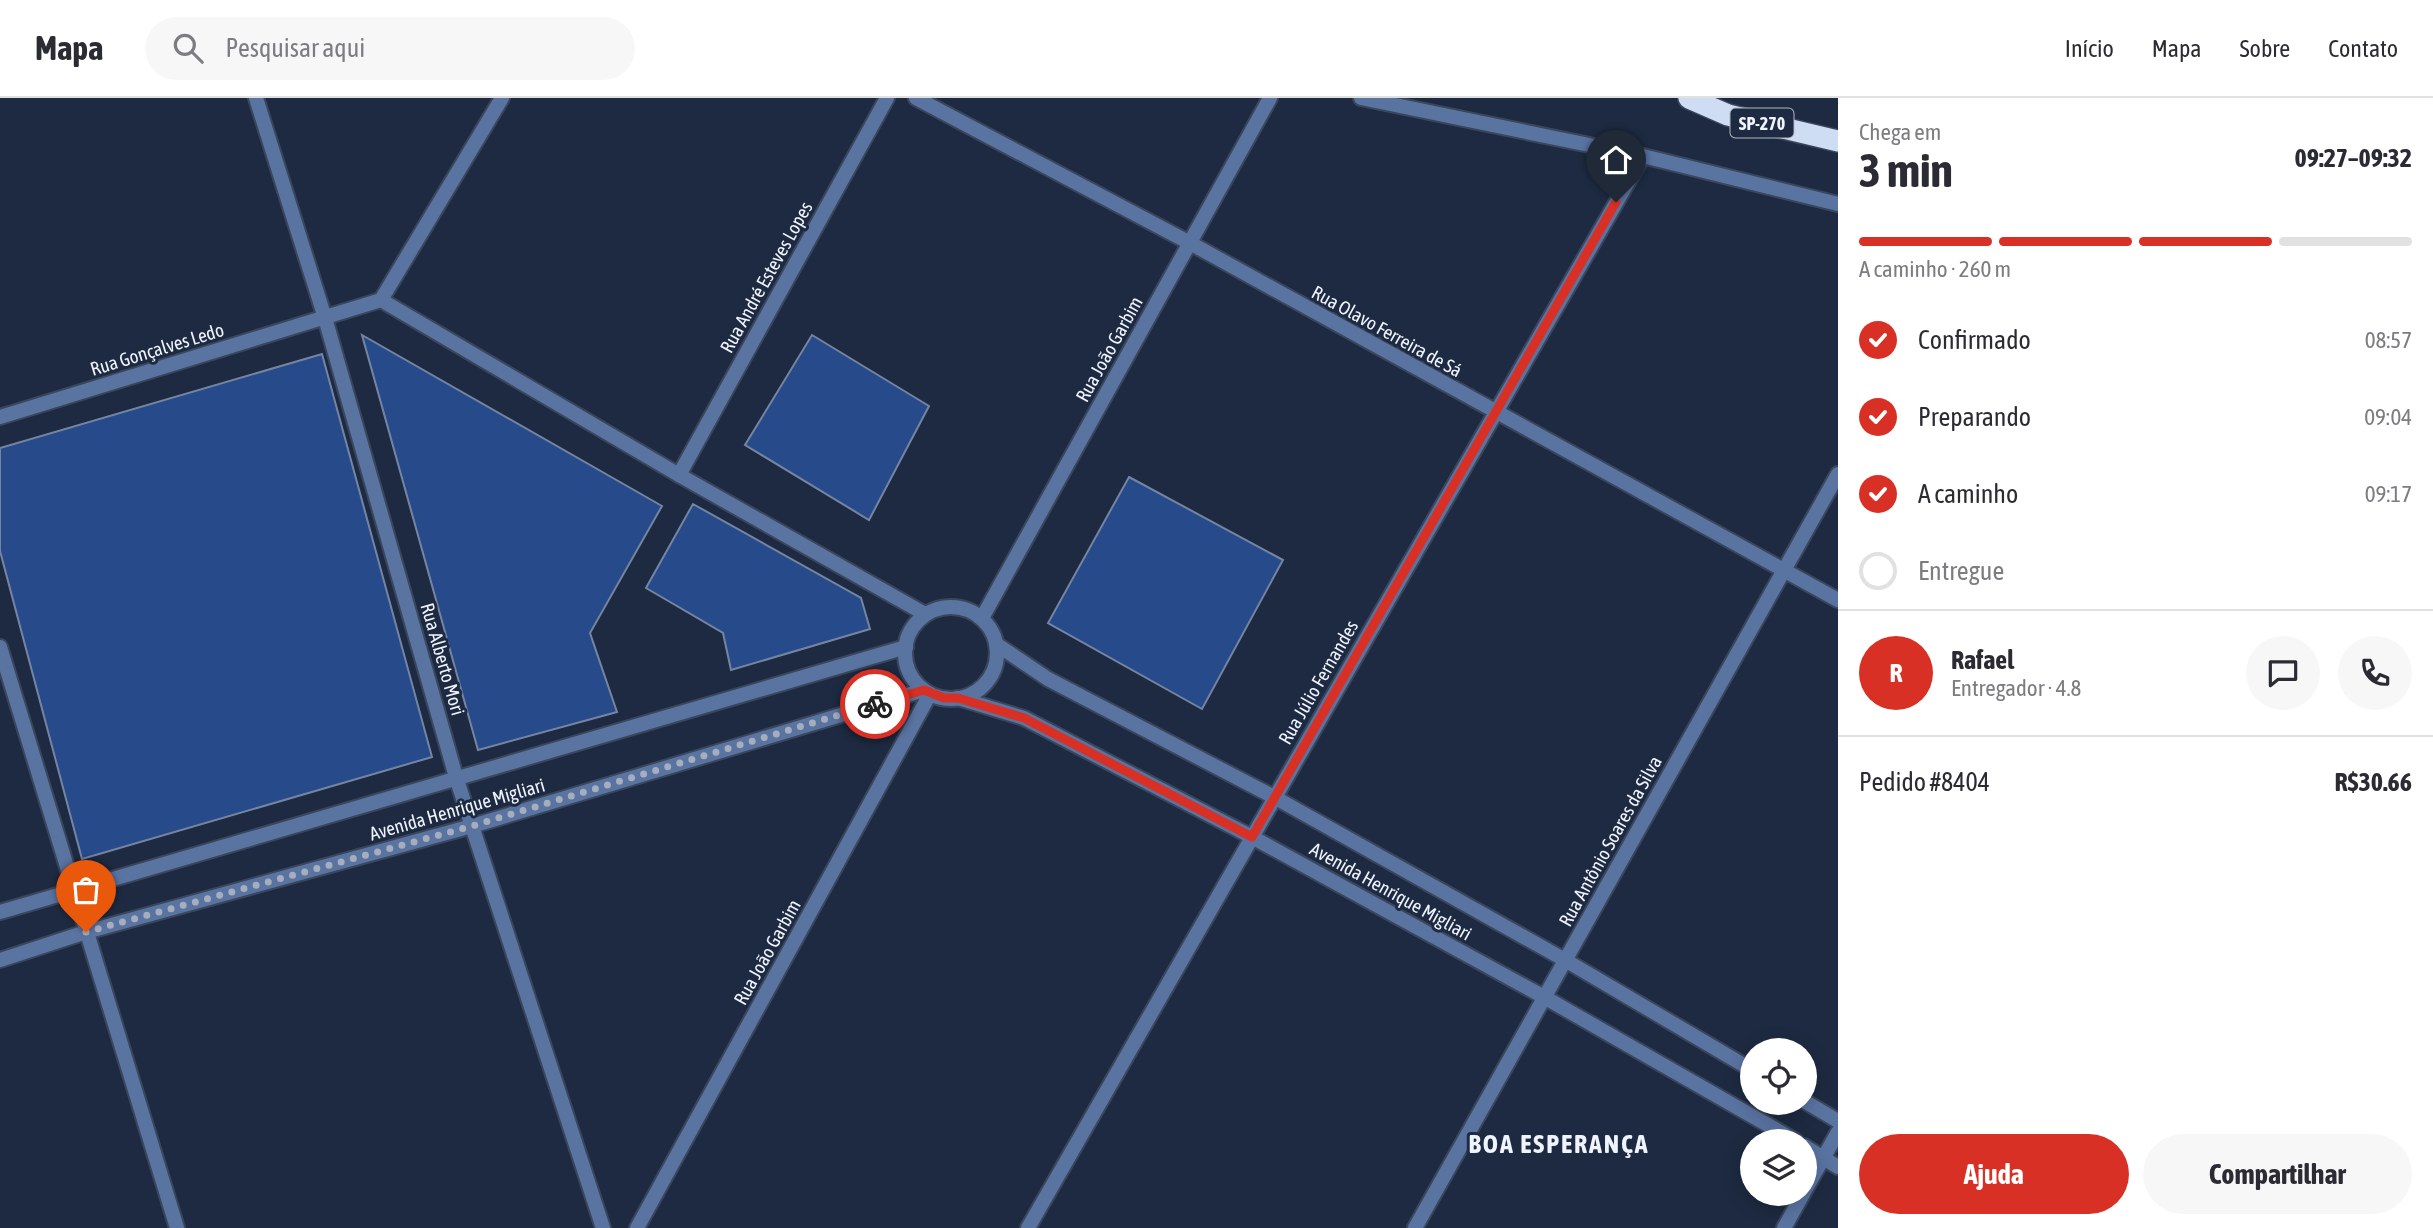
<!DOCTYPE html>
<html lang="pt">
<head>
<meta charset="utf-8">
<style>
  body { margin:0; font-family:"Asap Condensed",sans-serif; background:#f7f7f7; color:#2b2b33; height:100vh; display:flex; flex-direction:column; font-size:26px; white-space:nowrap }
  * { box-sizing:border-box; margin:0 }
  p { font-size:23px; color:#7c7c81 }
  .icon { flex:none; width:38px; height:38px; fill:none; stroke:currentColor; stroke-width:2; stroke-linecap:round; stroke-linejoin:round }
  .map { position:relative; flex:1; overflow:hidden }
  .sheet { display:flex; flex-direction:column; background:#fff; width:595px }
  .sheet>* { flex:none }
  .controls { position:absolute; left:1740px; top:940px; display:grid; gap:14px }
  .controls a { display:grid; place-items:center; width:77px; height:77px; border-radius:50%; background:#fff; box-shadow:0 4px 18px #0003; font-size:35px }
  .pin { position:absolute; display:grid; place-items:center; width:60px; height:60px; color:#fff; margin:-72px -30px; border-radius:50% 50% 50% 0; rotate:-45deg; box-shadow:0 0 7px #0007 }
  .pin .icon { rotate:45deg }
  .courier { position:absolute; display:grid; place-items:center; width:70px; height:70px; margin:-35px; border:5px solid #d93025; border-radius:50%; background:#fff; color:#222; box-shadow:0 2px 9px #0007 }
  .headline em { font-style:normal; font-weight:700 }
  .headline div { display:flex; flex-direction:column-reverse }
  .headline { display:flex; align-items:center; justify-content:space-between; height:119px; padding:0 21px }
  h1 { font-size:46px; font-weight:700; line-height:52px }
  .bar { display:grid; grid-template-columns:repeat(4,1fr); gap:10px 7px; align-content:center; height:84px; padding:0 21px }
  .bar i { height:9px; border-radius:5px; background:#e1e1e2 }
  .bar .on { background:#d93025 }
  .bar p { grid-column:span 4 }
  .line { display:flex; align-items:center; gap:18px; padding:0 21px; border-top:2px solid #e1e1e2 }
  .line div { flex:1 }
  .round { display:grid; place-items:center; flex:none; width:74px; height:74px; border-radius:37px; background:#f7f7f7 }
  ol { padding:0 21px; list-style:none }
  li { display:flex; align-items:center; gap:21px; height:77px }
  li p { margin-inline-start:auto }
  li .icon { padding:7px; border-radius:50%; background:#d93025; color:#fff; stroke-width:4 }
  li:last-child { color:#7c7c81 }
  li i { width:38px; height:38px; border:4px solid #e1e1e2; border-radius:50% }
  .primary-button { display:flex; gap:14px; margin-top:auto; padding:14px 21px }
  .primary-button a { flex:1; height:80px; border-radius:42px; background:#d93025; color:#fff; font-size:28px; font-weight:700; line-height:80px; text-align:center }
  .primary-button a+a { background:#f7f7f7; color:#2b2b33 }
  header { display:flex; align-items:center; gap:42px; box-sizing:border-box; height:98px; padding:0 35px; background:#fff; border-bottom:2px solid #e1e1e2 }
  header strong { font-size:33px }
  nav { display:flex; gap:38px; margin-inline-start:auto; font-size:24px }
  .search { width:490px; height:63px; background:#f7f7f7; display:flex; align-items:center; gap:18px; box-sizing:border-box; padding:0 24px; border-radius:38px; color:#7c7c81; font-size:26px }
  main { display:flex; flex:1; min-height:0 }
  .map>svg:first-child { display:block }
</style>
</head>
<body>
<header>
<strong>Mapa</strong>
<div class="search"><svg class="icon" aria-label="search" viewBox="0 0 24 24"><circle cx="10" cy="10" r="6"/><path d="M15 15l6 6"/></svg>Pesquisar aqui</div>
<nav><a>Início</a><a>Mapa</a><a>Sobre</a><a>Contato</a></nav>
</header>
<main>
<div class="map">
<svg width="1838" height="1130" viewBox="0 0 1838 1130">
  <rect width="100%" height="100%" fill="#1d2a41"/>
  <g fill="#274a8a" stroke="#7585a1" stroke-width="2">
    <path d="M362,237L662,408L590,535L617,614L478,652Z"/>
    <path d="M812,237L929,308L869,422L745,347Z"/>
    <path d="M322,256L432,659L82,761L0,453V350Z"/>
    <path d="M1129,379L1283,462L1202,611L1048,525Z"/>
    <path d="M693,406L861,500L870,531L731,572L723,535L646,490Z"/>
  </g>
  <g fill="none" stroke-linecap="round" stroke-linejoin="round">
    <defs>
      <g id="minor">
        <path d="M256,0L325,220L456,679L603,1130"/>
        <path d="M916,0L1190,145L1838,502"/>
        <path d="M1361,0L1643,58L1838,106"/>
        <path d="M381,202L502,0"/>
        <path d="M0,319L381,202L679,377L925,516"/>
        <path d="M679,377L887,0"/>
        <path d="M982,520L1270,0"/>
        <path d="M0,549L177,1130"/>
        <path d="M1804,1094L1838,1034"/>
        <path d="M637,1130L930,596"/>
        <path d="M1028,1130L1643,58"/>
        <path d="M1415,1130L1838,376"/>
        <path d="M1784,1130L1803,1096"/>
      </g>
      <g id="tertiary">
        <circle cx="951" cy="555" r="46"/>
        <path d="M996,546L1048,581L1274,699L1565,862L1752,972"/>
        <path d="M958,600L1024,620L1252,739L1544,899L1796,1043"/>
        <path d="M0,814L906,549"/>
        <path d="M0,862L86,834L472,728L924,592"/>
        <path d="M1804,1003L1838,1023"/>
        <path d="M1804,1048L1838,1069"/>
      </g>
      <path id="motorway" d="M1689,0L1728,17L1838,43"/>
    </defs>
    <use href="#minor" stroke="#3a465b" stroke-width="18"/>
    <use href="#tertiary" stroke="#3a465b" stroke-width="18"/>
    <use href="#motorway" stroke="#3a465b" stroke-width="24"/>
    <use href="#minor" stroke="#5a74a2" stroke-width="14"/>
    <use href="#tertiary" stroke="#5a74a2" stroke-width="14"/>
    <use href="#motorway" stroke="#cfddf4" stroke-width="21"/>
  </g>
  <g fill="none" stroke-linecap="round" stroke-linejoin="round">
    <path stroke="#a6adbc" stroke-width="7" stroke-dasharray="0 12.6" d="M86,834L472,728L875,606"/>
    <path stroke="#d93025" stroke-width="9" d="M875,606L924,592L944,600H958L1024,620L1252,739L1616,104"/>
  </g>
  <g text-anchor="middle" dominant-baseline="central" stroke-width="6" stroke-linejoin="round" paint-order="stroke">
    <rect fill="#1d2a41" stroke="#b0b7c5" stroke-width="2" x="1730.5" y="10.5" width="63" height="29" rx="5"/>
    <g font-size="18" font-weight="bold" fill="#eff4fe">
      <text x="1762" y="25">SP-270</text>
    </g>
    <g font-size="19" fill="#eff4fe" stroke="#1d2a41">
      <text transform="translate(766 179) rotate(-61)">Rua André Esteves Lopes</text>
      <text transform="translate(1387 233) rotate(29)">Rua Olavo Ferreira de Sá</text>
      <text transform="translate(157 251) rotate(-17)">Rua Gonçalves Ledo</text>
      <text transform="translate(1109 251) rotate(-61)">Rua João Garbim</text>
      <text transform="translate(443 561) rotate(74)">Rua Alberto Mori</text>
      <text transform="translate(1318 584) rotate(-60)">Rua Júlio Fernandes</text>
      <text transform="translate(457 711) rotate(-16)">Avenida Henrique Migliari</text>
      <text transform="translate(1610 743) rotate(-61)">Rua Antônio Soares da Silva</text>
      <text transform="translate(1391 793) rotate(29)">Avenida Henrique Migliari</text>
      <text transform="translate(767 854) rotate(-61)">Rua João Garbim</text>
    </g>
    <g font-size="26" font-weight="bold" letter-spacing="2" fill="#eff4fe" stroke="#1d2a41">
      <text x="1559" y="1046">BOA ESPERANÇA</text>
    </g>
  </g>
</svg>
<div class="controls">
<a><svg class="icon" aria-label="locate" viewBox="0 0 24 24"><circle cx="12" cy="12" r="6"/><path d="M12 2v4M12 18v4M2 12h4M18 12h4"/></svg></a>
<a><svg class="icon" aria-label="layers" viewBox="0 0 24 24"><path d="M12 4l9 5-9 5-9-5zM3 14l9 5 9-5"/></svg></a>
</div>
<div class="pin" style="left:86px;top:834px;background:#ea580c"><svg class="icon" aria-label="bag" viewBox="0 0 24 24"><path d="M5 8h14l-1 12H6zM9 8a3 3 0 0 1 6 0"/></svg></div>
<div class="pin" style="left:1616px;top:104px;background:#1f2937"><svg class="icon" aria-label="home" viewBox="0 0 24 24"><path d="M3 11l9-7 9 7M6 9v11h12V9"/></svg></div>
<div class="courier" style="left:875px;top:606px"><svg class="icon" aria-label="bike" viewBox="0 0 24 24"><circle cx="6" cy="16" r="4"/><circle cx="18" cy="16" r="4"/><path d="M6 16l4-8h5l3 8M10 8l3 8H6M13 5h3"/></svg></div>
</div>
<section class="sheet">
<div class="headline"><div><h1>3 min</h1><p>Chega em</p></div><em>09:27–09:32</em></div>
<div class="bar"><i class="on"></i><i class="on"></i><i class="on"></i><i></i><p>A caminho · 260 m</p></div>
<ol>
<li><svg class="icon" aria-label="check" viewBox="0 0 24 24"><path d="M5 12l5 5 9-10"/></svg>Confirmado<p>08:57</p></li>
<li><svg class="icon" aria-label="check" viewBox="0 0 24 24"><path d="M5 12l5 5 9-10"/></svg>Preparando<p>09:04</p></li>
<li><svg class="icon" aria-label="check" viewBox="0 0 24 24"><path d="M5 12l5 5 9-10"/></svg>A caminho<p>09:17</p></li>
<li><i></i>Entregue</li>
</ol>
<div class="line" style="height:126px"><b class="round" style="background:#d93025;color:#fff">R</b><div><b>Rafael</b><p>Entregador · 4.8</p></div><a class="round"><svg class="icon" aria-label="chat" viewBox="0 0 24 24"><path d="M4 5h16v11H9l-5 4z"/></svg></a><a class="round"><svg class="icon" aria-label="phone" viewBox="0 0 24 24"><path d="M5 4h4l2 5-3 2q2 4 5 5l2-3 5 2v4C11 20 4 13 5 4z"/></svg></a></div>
<div class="line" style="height:91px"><div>Pedido #8404</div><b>R$30.66</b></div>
<div class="primary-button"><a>Ajuda</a><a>Compartilhar</a></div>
</section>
</main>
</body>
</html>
